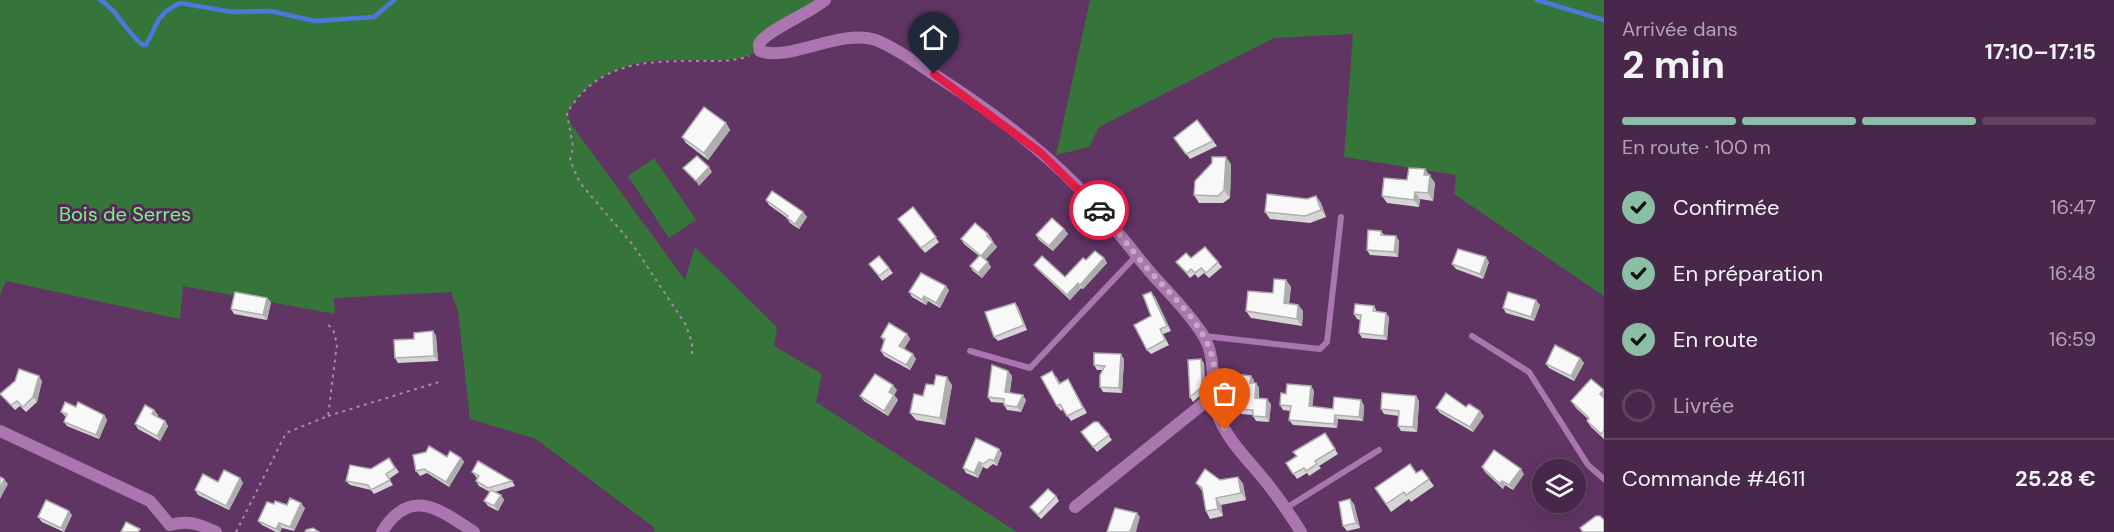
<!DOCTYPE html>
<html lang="fr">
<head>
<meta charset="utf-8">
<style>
  body { margin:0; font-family:"DM Sans",sans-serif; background:#523354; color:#f1f3f6; height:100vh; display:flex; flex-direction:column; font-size:22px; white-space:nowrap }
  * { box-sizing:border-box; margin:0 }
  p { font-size:20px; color:#b1a5b5 }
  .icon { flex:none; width:33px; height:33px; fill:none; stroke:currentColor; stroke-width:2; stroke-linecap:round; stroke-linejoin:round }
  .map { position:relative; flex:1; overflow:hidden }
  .panel { display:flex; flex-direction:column; background:#48274a; width:510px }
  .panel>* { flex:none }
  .buttons { position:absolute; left:1532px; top:459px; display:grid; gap:12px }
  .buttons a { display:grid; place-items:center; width:54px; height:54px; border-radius:50%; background:#48274a; box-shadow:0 6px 24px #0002,0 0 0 2px #604462; font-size:30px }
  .pin { position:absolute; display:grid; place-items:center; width:51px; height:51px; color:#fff; margin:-62px -26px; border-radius:50% 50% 50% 0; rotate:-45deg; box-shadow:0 0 6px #0007 }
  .pin .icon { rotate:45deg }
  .courier { position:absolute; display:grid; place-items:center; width:60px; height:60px; margin:-30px; border:4px solid #e11d48; border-radius:50%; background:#fff; color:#222; box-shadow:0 2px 8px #0007 }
  .headline em { font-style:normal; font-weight:700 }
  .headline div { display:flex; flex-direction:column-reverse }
  .headline { display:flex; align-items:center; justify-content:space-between; height:102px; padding:0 18px }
  h1 { font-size:39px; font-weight:700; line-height:45px }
  .bar { display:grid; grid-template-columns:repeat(4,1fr); gap:9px 6px; align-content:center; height:72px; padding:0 18px }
  .bar i { height:8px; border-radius:4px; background:#604462 }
  .bar .active { background:#8abfa5 }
  .bar p { grid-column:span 4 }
  .line { display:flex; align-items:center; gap:15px; padding:0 18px; border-top:2px solid #604462 }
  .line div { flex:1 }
  ol { padding:0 18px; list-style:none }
  li { display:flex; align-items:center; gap:18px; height:66px }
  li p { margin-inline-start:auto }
  li .icon { padding:6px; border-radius:50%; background:#8abfa5; color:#111; stroke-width:4 }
  li:last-child { color:#b1a5b5 }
  li i { width:33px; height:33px; border:3px solid #604462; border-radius:50% }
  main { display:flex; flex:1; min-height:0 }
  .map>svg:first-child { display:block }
</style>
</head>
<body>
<main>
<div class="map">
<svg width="1604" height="532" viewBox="0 0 1604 532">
  <rect width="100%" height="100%" fill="#603463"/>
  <g fill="#367539">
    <path d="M0,0H825L765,36L760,51C731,65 700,59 669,60C625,61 590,75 567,113L571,124L685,280L695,247L777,327L774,346L822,374L816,402L1017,532H654L655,528L536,439L470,419L458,311L451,292L334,298L335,314L183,286L180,319L6,281L0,295Z"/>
    <path d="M1090,0H1604V296L1454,194L1456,175L1344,157L1353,34L1274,38L1099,127L1089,147L1056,155Z"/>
    <path d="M654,158L696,220L669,238L628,176Z"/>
  </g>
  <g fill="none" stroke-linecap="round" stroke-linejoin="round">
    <g stroke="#4b77df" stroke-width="4.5">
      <path d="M100,0C119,11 125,32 143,45H146L159,19L166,11L180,3L232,12L270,11L315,21L374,17L394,0"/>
      <path d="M1537,0L1604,20"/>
    </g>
    <g stroke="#aa89ac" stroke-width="2" stroke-dasharray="3 4.5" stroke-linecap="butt">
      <path d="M692,354V343L686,325L633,245L580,183L570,160L573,147L567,113C598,62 644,61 698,61C715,61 733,62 749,56"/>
      <path d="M328,416L442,381"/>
      <path d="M236,532L286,433L328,416L337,344L333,329L327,324"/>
    </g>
    <g stroke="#ab76af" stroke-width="6">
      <path d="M1204,336L1320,349L1327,342L1341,217"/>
      <path d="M1472,336L1529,372L1588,465L1604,479"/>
      <path d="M970,351L1030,368L1137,255"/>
      <path d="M1286,508L1379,450"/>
    </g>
    <g stroke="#ab76af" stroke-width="12">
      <path d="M825,0C809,14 766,30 759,44L760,51C789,62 841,28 876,40C898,49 918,64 938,77C986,108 1037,145 1077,186C1102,211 1123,239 1145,266C1164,289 1186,308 1203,335C1219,361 1208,391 1219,418C1228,440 1247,459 1262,477C1276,494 1289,513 1301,532"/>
      <path d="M0,431L150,501L170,525"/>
      <path d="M1075,507L1214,395"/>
      <path d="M170,525C189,520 199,524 216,532"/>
      <path d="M382,532C410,486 439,509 474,532"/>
    </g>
  </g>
  <g fill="#d5d5d5">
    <path d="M1197,120L1217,146L1190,159L1174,138Z"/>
    <path d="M726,123L730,130L708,160L686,143L682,137Z"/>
    <path d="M1231,164L1230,198L1223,203H1199L1194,195Z"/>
    <path d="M1425,169L1435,183L1433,201L1420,199L1419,207L1387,203L1382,196Z"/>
    <path d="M1316,196L1321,203L1326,217L1310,223L1270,219L1265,212Z"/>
    <path d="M766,200L803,212L807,217L799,229L790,223L787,218L769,205Z"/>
    <path d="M913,207L939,242L925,253L898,219Z"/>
    <path d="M1064,229L1068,234L1053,251L1039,240L1036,235Z"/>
    <path d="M1381,231L1384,235L1396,236L1399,241L1398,257L1370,255L1367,250Z"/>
    <path d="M988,234L992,239L991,240L997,247L985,260L991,267L982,278L973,271L970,266L979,256L964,244L961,239Z"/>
    <path d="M1104,258L1107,263L1083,289L1081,288L1070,300L1037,269L1034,265L1065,277L1086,260Z"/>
    <path d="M1191,258L1218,262L1222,267L1209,278L1204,273L1198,278L1195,274L1190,278L1176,262Z"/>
    <path d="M1489,262L1483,279L1456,269L1452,264Z"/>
    <path d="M869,264L889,268L893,273L882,281Z"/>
    <path d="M1286,280L1291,287L1289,304L1298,305L1303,311L1302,326L1251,318L1246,311L1273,293Z"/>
    <path d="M949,290L940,308L928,301L926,305L912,297L909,292Z"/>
    <path d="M1155,297L1171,331L1163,334L1169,345L1151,354L1147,350Z"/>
    <path d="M271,302L267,320L234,314L231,309Z"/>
    <path d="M1540,305L1534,321L1506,313L1503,308Z"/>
    <path d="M1374,306L1377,312L1389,317L1387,340L1362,338L1359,333L1360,320L1357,319L1354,314Z"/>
    <path d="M1018,307L1027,330L998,341L994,337Z"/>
    <path d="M433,331L436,336L438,361L398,363L395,358Z"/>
    <path d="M907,334L910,339L904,349L916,359L910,370L884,356L881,351L884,341L881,337Z"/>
    <path d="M1580,358L1584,363L1574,381L1549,368L1546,364Z"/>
    <path d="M1124,359L1122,393L1103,392L1100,387L1103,370H1097L1094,365Z"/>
    <path d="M1204,363L1205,391L1193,402L1190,397Z"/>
    <path d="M1008,371L1012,376L1010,392L1026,400L1021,412L1007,410L1004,405V403L991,402L988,397Z"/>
    <path d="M1056,376L1060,383L1071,384L1087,413L1071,421L1063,409L1061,411L1057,406Z"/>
    <path d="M1254,380V383H1256L1259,388V398L1271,404L1269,422L1256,421L1253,416V415L1241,414L1238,409L1239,399H1237L1234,394Z"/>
    <path d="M42,381L37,402L26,412L20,406L15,410L0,394Z"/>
    <path d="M934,385H952L945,425L916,420L910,413L923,396Z"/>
    <path d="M1311,386L1314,391L1312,407L1333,409L1364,405L1363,421L1338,419L1337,428L1293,425L1289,420L1290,411L1283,410L1280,405L1286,394Z"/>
    <path d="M897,390L894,395L898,400L888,416L864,401L860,396Z"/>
    <path d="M1604,391V439L1591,427L1587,421L1588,419L1576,408L1571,401Z"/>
    <path d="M1416,396L1419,401L1417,432L1401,431L1398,426L1399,416L1384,414L1381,409Z"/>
    <path d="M76,407L104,415L107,420L99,439L67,426L64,422L66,417L61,412Z"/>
    <path d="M1466,407L1484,416L1473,432L1440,413L1436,408Z"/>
    <path d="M154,410L158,415L157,417L165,421L168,426L160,441L138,429L135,424Z"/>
    <path d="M1098,422L1112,440L1097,452L1081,432Z"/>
    <path d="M1325,433L1338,454L1319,466L1321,468L1309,476L1307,473L1297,479L1286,463L1297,456Z"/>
    <path d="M1002,453L997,466L993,464L987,469L983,467L978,478L966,473L963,468Z"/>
    <path d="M447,457L461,458L464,462L449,487L427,473L420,476L416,471Z"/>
    <path d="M389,458L399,472L389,479L393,485L374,494L371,490L350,485L346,481L371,469Z"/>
    <path d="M1482,467L1524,474L1513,490L1505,485L1503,489L1485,472Z"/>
    <path d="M1422,470L1434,486L1411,502L1409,499L1391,512L1375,488L1417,473Z"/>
    <path d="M472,472L512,481L515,486L495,492L501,495L504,500L498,511L488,506L484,501L490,492L479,486L476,481L477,478Z"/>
    <path d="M1238,477L1243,484L1246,500L1221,505L1223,516L1210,519L1206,511L1203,492L1196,483Z"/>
    <path d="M240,478L243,483L229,510L198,495L195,490L218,482Z"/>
    <path d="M1056,496L1059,501L1041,519L1034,512L1030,507Z"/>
    <path d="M274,504L305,508L294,531L282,528L280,532H276L262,525L258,521Z"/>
    <path d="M1354,504L1360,528L1347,531L1343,526Z"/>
    <path d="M72,515L64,532L42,522L38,517Z"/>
  </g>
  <g fill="#aeaeae">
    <path d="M726,123L730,130L708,160L704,153Z"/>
    <path d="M1226,157L1231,164L1230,198L1224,190Z"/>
    <path d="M709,167L712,172L699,186L696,181Z"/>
    <path d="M1425,169L1435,183L1433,201L1428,193L1424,175Z"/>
    <path d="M1415,192L1420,199L1419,207L1414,200Z"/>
    <path d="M1316,196L1321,203L1326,217L1321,210Z"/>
    <path d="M803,212L807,217L799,229L795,224Z"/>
    <path d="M1064,229L1068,234L1053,251L1049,246Z"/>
    <path d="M1396,236L1399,241L1398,257L1394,252Z"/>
    <path d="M993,242L997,247L984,261L981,256Z"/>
    <path d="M1486,257L1489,262L1483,279L1480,274Z"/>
    <path d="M1104,258L1107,263L1083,289L1080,285Z"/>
    <path d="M988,262L991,267L982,278L978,273Z"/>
    <path d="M1286,280L1291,287L1288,310L1284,303Z"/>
    <path d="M1078,283L1081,288L1070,300L1067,295Z"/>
    <path d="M946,286L949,290L940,308L936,303Z"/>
    <path d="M1151,292L1155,297L1171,331L1167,326Z"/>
    <path d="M924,296L928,301L926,305L922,300Z"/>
    <path d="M267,298L271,302L267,320L263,315Z"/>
    <path d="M1536,300L1540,305L1534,321L1531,317Z"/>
    <path d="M1015,303L1018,307L1027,330L1024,325Z"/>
    <path d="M1298,305L1303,311L1302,326L1297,319Z"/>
    <path d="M1386,313L1389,317L1387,340L1384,336Z"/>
    <path d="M433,331L436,336L438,361L434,356Z"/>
    <path d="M907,334L910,339L903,351L899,346Z"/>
    <path d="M913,354L916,359L910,370L906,365Z"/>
    <path d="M1121,354L1124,359L1122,393L1119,388Z"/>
    <path d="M1580,358L1584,363L1574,381L1571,376Z"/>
    <path d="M1201,359L1204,363L1205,391L1202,387Z"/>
    <path d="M1008,371L1012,376L1009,397L1005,392Z"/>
    <path d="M39,376L42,381L37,402L33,397Z"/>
    <path d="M1251,376L1254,380V387L1250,383Z"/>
    <path d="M947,377L952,385L945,425L940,418Z"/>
    <path d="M1256,383L1259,388L1258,402L1255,398Z"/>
    <path d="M893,385L897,390L893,397L889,392Z"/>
    <path d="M1311,386L1314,391L1312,411L1309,406Z"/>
    <path d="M1604,390V400L1600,394Z"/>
    <path d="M894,395L898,400L888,416L884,411Z"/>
    <path d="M1023,395L1026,400L1021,412L1017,407Z"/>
    <path d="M1416,396L1419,401L1417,432L1413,427Z"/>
    <path d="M1267,399L1271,404L1269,422L1266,417Z"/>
    <path d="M1361,400L1364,405L1363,421L1359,417Z"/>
    <path d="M154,410L158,415L156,419L152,414Z"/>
    <path d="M1480,411L1484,416L1473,432L1470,427Z"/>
    <path d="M104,415L107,420L99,439L96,435Z"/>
    <path d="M1335,415L1338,419L1337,428L1334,424Z"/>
    <path d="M165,421L168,426L160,441L157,436Z"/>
    <path d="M999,449L1002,453L997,466L994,461Z"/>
    <path d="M461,458L464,462L449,487L446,482Z"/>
    <path d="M979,462L983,467L978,478L974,473Z"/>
    <path d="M1521,469L1524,474L1513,490L1509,485Z"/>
    <path d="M1238,477L1243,484L1246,500L1241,493Z"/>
    <path d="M240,478L243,483L229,510L226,506Z"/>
    <path d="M4,479L8,484L0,499V489Z"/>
    <path d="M1502,481L1505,485L1503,489L1500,484Z"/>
    <path d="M501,495L504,500L498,511L494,506Z"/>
    <path d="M1216,498L1221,505L1223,516L1218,509Z"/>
    <path d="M1350,499L1354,504L1360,528L1356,523Z"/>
    <path d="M301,503L305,508L294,531L290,527Z"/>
    <path d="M69,511L72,515L64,532L61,528Z"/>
    <path d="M1137,513L1140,517L1136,532H1130Z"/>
    <path d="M279,523L282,528L280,532H279L276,529Z"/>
  </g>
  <g fill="#f8f8f8" stroke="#aeaeae" stroke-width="1.5">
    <path d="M704,107L726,123L704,153L682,137Z"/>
    <path d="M1197,120L1213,141L1186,154L1174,138Z"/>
    <path d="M697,156L709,167L696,181L683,168Z"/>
    <path d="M1212,157H1226L1224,190L1218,196L1194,195L1195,181L1212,163Z"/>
    <path d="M1409,168L1425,169L1424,175H1430L1428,193L1415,192L1414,200L1382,196L1384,178L1407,180Z"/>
    <path d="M772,191L803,212L795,224L787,218L788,216L766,200Z"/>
    <path d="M1267,194L1307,199L1316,196L1321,210L1305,216L1265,212Z"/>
    <path d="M913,207L936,237L921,248L898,219Z"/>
    <path d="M1052,218L1064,229L1049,246L1036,235Z"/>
    <path d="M975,223L988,234L987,236L993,242L981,256L988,262L978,273L970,266L980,255L961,239Z"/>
    <path d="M1368,230L1381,231V235L1396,236L1394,252L1367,250Z"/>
    <path d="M1205,247L1218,262L1206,273L1201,268L1195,273L1191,269L1187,273L1176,262L1186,253L1191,258Z"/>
    <path d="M1458,249L1486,257L1480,274L1452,264Z"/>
    <path d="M1095,251L1104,258L1080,285L1078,283L1067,295L1034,265L1042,256L1065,277L1083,258L1086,260Z"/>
    <path d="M879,256L889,268L879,276L869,264Z"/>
    <path d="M921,273L946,286L936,303L924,296L922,300L909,292Z"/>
    <path d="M1274,279L1286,280L1284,303L1298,305L1297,319L1246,311L1248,291L1273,293Z"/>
    <path d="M235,292L267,298L263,315L231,309Z"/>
    <path d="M1151,292L1167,326L1160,329L1165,340L1147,350L1134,325L1151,316L1143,295Z"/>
    <path d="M1508,292L1536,300L1531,317L1503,308Z"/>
    <path d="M1015,303L1024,325L994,337L985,312Z"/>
    <path d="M1355,304L1374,306L1373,311L1386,313L1384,336L1359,333L1361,315L1354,314Z"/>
    <path d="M889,323L907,334L899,346L913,354L906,365L881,351L885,339L881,337Z"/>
    <path d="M433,331L434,356L395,358L394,340L414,339V333Z"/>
    <path d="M1555,345L1580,358L1571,376L1546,364Z"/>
    <path d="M1094,353L1121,354L1119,388L1100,387V375L1105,366L1094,365Z"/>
    <path d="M1201,359L1202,387L1190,397L1188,360Z"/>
    <path d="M992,365L1008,371L1005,392L1023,395L1017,407L1004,405V399L988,397Z"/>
    <path d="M19,369L39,376L33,397L23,407L17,401L11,405L0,394L15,381Z"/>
    <path d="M1052,371L1059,384L1068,379L1083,408L1067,416L1060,404L1057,406L1041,377Z"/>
    <path d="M875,374L893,385L889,392L894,395L884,411L860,396Z"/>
    <path d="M1235,374L1251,376L1250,383H1256L1255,398L1267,399L1266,417L1253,416V410L1238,409L1239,394H1234Z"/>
    <path d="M936,375L947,377L940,418L910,413L914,394L923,396L926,384L934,385Z"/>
    <path d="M1591,379L1604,390L1600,394L1604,398V431L1601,434L1587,421L1589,418L1571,401Z"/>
    <path d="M1287,384L1311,386L1309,406L1333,409L1334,397L1361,400L1359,417L1335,415L1334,424L1289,420L1291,406L1280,405L1281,393L1286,394Z"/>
    <path d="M1382,393L1416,396L1413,427L1398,426L1399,411L1381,409Z"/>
    <path d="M1446,393L1466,407L1469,404L1480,411L1470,427L1436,408Z"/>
    <path d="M65,402L76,407L78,402L104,415L96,435L64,422L67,414L61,412Z"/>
    <path d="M145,405L154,410L152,414L165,421L157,436L135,424Z"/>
    <path d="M1094,422H1098L1109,435L1093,447L1081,432Z"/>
    <path d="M1325,433L1335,449L1315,461L1317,464L1306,471L1304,468L1293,474L1286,463L1297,456L1293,452Z"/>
    <path d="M976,438L999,449L994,461L990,459L983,464L979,462L974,473L963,468Z"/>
    <path d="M429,446L447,457L450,451L461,458L446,482L424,469L416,471L413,455L426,452Z"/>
    <path d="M1494,450L1521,469L1509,485L1502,481L1500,484L1482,467Z"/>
    <path d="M389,458L395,468L386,474L390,480L371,490L368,485L346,481L350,465L371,469Z"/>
    <path d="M478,461L512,481L488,488L476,481L479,476L472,472Z"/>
    <path d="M1410,464L1416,473L1422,470L1429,479L1406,495L1404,492L1386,504L1375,488Z"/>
    <path d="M1205,469L1220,480L1238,477L1241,493L1216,498L1218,509L1206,511L1202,488L1196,483Z"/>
    <path d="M224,470L240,478L226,506L195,490L203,474L218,482Z"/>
    <path d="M0,477L4,479L0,489Z"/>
    <path d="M1048,489L1056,496L1038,515L1030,507Z"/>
    <path d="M491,490L501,495L494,506L484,501Z"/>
    <path d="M290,498L301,503L290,527L279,523L276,529L258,521L267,502L274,504L275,501L287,505Z"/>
    <path d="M1350,499L1356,523L1343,526L1339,502Z"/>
    <path d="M46,500L69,511L61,528L38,517Z"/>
    <path d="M1115,508L1137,513L1130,532H1107Z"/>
    <path d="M1596,516H1600L1604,520V532H1583L1580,528Z"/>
    <path d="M126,522L140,529L138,532H121Z"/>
    <path d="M313,528L319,532H305L306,530Z"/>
  </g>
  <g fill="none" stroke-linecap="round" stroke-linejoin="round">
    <path stroke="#c5a8c6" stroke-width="6" stroke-dasharray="0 10.8" d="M1099,210C1115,228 1130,248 1146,267C1168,292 1194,314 1208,345C1221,373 1209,400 1225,430"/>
    <path stroke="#e11d48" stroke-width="8" d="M934,74L1041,153L1099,210"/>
  </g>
  <g text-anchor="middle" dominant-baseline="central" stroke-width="6" stroke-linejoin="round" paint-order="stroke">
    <g font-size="20" fill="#78f77e" stroke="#542958">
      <text x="125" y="214">Bois de Serres</text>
    </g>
  </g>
</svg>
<div class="buttons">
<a><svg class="icon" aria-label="layers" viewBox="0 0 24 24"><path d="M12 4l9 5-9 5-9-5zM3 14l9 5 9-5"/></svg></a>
</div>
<div class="pin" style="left:1225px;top:430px;background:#ea580c"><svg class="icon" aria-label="bag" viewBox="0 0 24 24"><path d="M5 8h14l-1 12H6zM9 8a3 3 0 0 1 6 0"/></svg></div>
<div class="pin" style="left:934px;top:74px;background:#1f2937"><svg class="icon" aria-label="home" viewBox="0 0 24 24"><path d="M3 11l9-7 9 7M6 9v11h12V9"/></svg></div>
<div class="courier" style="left:1099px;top:210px"><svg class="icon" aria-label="car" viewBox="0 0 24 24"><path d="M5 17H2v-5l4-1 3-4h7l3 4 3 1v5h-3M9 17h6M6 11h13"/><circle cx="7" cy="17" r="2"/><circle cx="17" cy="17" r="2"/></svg></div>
</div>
<section class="panel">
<div class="headline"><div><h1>2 min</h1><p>Arrivée dans</p></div><em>17:10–17:15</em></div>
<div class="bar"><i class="active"></i><i class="active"></i><i class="active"></i><i></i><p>En route · 100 m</p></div>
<ol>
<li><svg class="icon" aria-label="check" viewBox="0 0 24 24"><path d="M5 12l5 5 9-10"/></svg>Confirmée<p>16:47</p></li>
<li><svg class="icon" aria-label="check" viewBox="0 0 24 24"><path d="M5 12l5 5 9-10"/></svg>En préparation<p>16:48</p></li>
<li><svg class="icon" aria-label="check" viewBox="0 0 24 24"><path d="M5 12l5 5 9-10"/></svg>En route<p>16:59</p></li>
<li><i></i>Livrée</li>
</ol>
<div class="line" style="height:78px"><div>Commande #4611</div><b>25.28 €</b></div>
</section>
</main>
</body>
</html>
